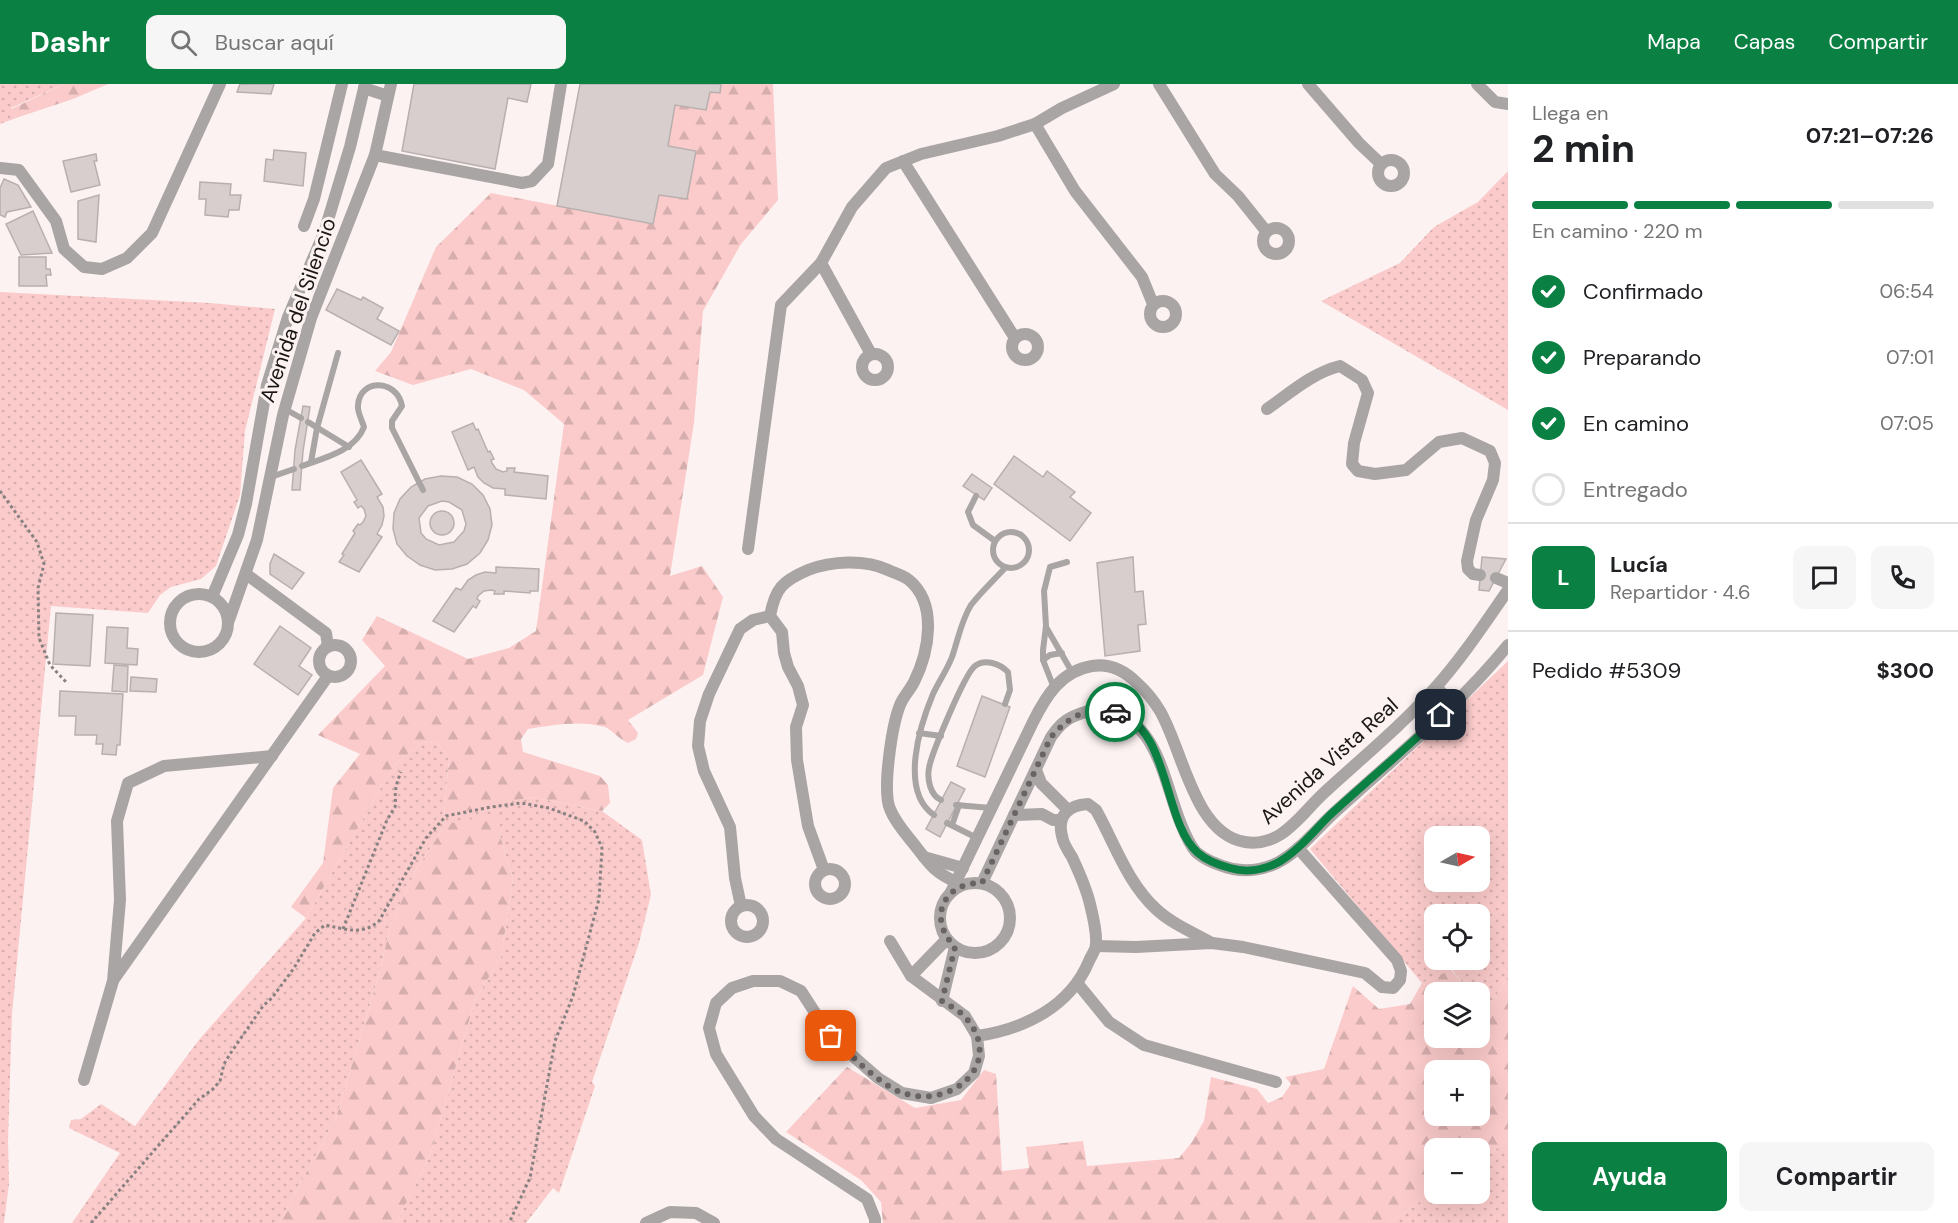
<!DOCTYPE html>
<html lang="es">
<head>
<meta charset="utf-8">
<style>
  body { margin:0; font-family:"DM Sans",sans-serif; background:#f6f6f6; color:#202124; height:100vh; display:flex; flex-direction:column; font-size:22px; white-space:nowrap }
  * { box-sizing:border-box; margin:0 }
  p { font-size:20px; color:#757577 }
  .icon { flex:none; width:33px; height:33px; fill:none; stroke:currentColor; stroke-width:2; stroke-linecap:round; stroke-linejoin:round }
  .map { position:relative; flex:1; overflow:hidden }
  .sheet { display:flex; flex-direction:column; background:#fff; width:450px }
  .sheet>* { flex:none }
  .needle { width:39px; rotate:81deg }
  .controls { position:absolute; left:1424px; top:742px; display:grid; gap:12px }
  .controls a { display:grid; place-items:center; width:66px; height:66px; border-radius:12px; background:#fff; box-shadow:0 6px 24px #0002; font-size:30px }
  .pin { position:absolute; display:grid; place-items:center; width:51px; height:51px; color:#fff; margin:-26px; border-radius:12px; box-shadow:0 3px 9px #0006 }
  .courier { position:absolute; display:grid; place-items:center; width:60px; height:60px; margin:-30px; border:4px solid #0b8043; border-radius:50%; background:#fff; color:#222; box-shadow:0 2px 8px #0007 }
  .head em { font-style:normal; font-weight:700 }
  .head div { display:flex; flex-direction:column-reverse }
  .head { display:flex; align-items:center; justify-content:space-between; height:102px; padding:0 24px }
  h1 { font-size:39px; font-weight:700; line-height:45px }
  .bar { display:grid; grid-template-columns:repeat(4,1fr); gap:9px 6px; align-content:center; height:72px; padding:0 24px }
  .bar i { height:8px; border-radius:4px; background:#e0e0e0 }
  .bar .on { background:#0b8043 }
  .bar p { grid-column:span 4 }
  .line { display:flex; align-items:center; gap:15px; padding:0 24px; border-top:2px solid #e0e0e0 }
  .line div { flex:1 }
  .round { display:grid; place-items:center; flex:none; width:63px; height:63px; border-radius:12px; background:#f6f6f6 }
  ol { padding:0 24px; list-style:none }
  li { display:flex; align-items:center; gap:18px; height:66px }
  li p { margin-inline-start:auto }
  li .icon { padding:6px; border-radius:50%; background:#0b8043; color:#fff; stroke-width:4 }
  li:last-child { color:#757577 }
  li i { width:33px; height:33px; border:3px solid #e0e0e0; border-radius:50% }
  .button { display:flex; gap:12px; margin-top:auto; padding:12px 24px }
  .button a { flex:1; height:69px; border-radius:12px; background:#0b8043; color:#fff; font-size:24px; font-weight:700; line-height:69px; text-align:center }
  .button a+a { background:#f6f6f6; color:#202124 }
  header { display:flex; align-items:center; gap:36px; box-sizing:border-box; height:84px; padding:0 30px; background:#0b8043; color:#fff }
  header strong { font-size:28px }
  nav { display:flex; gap:33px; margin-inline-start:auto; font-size:21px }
  .search { width:420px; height:54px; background:#f6f6f6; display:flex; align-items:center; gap:15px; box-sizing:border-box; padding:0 21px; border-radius:12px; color:#757577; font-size:22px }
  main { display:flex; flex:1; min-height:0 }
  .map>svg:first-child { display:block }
</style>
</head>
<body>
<header>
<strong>Dashr</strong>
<div class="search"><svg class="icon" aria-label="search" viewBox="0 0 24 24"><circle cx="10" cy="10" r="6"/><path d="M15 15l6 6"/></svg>Buscar aquí</div>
<nav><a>Mapa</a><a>Capas</a><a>Compartir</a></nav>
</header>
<main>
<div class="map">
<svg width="1508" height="1139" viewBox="0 0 1508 1139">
  <defs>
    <pattern id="grass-dots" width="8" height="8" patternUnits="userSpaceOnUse" patternTransform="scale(1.5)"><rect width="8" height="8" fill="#facbca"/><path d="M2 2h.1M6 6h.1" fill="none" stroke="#d6aead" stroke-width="1.8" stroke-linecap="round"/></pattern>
    <pattern id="forest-firs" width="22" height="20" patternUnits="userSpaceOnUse" patternTransform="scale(1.5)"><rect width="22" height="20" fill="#facbca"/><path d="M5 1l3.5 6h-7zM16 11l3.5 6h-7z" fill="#d6aead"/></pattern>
  </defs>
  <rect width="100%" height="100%" fill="#fdf2f2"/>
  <g fill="url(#grass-dots)" fill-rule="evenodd">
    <path d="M0,0H64L11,24L16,34L0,40Z"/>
    <path d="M1508,87V326L1321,217L1400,179L1434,143L1478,118Z"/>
    <path d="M0,208L210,219L275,225L245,347L240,411L216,482L201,495L171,503L160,511L148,529L51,522L12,930L8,1057L9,1100L4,1139H0Z"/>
    <path d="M1508,577V893L1486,926L1479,918V909H1471L1452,886L1422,899L1310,765ZM1434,753H1479V798H1434ZM1434,831H1479V876H1434Z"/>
    <path d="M423,658L436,659L449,673L443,745L417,784L390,842L380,887L336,1034L279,1139H72L120,1069L69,1044L71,1036L81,1035L101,1020L135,1042L198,957L306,834L394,681Z"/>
    <path d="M532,713L602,727L642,756L651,811L639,859L592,998L595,1002L559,1109L553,1104L526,1139H396L430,1071L475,916L501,873L513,795L499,748L445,740V730Z"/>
    <path d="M1508,1057V1139H1389L1434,1108V1110H1479V1077Z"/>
  </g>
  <g fill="url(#forest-firs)" fill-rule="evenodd">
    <path d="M64,0H108L73,15L16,34L11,25Z"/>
    <path d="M679,0H773L778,116L741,160L703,227L694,339L670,492L702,482L723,513L703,591L628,636L638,649L636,655L628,659C619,655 612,646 605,643C580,636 553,641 528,645L521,655L523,668L600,692L608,701L610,719L602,727L532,713L446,731V740L501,730L499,748L513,795L501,873L475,916L430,1071L396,1139H279L336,1034L380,887L390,842L417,784L443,745L449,673L436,659L423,658L394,681L306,834L291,823L323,779L333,704L360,670L318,651L385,582L362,556L377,532L468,575L509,564L536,547L564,340L524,306L471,285L413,301L375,287L391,268L436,163L491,109L653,140Z"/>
    <path d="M1451,886L1471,909H1434V954H1479V918L1486,926L1508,893V1057L1479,1077V1065H1434V1108L1389,1139H883L881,1118L861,1096L786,1048L847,983L915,1024L961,1016L984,986L996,990L1002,1087L1029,1084L1026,1063L1083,1057L1087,1082L1179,1074L1192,1058L1204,1037L1211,993L1257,1005L1268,1019L1282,1013L1291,1000L1285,993L1324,985L1353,902L1379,925L1410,920L1422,899ZM1434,987H1479V1032H1434Z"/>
  </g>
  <g fill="#d8cecd" stroke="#b9afaf" stroke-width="1.5" fill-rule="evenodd">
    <path d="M240,0H274L271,10L237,8Z"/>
    <path d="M414,0H531L527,18L508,14L495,85L402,67Z"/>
    <path d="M580,0H721L720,9L710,8L706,26L675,21L668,62L696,67L687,115L659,111L653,140L557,122Z"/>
    <path d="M274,66L306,69L303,102L264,97L266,75L273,76Z"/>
    <path d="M96,70L97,77H94L100,101L71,108L63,77Z"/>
    <path d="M4,95L18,101L31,123L7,128L5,133L0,131V104Z"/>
    <path d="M200,98L231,100L230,111H241L239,126H229L228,133L205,131L206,115H199Z"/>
    <path d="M99,111L96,158L78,155V117Z"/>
    <path d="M33,127L52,169L21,171L6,140Z"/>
    <path d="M19,173H46V185H50L51,191H46L47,202H19Z"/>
    <path d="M337,205L361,216L363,213L383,224L377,235L399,247L391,261L326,226Z"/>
    <path d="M303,322L310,323L303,367L300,406H292L295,366Z"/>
    <path d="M473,339L476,346L478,345L488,368L490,367L494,375L491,376L492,379L496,385L503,388L507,387V384H515L514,388L548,392L546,415L505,411V405L493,404L484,399L478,393L474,383L468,386L452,348Z"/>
    <path d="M1014,372L1043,393L1047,387L1075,408L1070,413L1091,429L1070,457L994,400Z"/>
    <path d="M361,376L382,410L377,413L383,423L384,432L382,441L377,450L382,453L359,488L339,478L344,471L342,470L355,449L353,447L358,440L360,441L363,438L366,432L364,425L361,422L358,424L354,418L357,416L341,388Z"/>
    <path d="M972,390L992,404L984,416L963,402Z"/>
    <path d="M441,392L457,393L472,400L483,411L490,425L492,441L488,456L480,469L467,480L452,485L435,486L420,481L407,472L397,460L393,445L394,429L400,415L411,403L425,395ZM442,417L449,418L462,426L466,440L464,447L454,458L439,461L426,455L421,449L419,434L428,422Z"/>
    <circle cx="442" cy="439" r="12"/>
    <path d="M274,470L304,489L292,505L270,490V480Z"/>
    <path d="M1133,473L1135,508L1143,507L1146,540L1138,541L1140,567L1105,572L1097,479Z"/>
    <path d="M1482,473L1506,475L1489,507L1479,506Z"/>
    <path d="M496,483L539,485L538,507H530V509L504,507V510H494L495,507L491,506L484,507L478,512L477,515L480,517L476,524L473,522L454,548L433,537L456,504L461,506L468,496L476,491L485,488L496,489Z"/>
    <path d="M56,529L93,531L90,582L53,580Z"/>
    <path d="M280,542L311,564L299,582L312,591L298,611L254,580Z"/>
    <path d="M107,543L128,544L127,564L138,565L137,581L105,579Z"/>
    <path d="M114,581L128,582L127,608L112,607Z"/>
    <path d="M131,593L157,595L156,608L130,607Z"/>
    <path d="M60,607L123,610L120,661H117L116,671L102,670L103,660H96L97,651H75L76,632H59Z"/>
    <path d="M982,612L1010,623L985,693L957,682Z"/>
    <path d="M951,698L965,705L940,753L926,745Z"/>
  </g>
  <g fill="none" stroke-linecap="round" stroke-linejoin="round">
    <g stroke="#888181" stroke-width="3" stroke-dasharray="3 3" stroke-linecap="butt">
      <path d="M0,407L37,458L44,480L38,504L39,554L50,581L67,599"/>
      <path d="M343,845L387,736L396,721C394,708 396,700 401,688"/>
      <path d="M91,1139L199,1015L212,1006L220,997L224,980L230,970L263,922L272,914L294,884L315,849L325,841C345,845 362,852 379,837L426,754L446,732L491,723L521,719L549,724L584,737L595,748L602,764L599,815L573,912L555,957L530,1094L509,1139"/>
    </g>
    <g stroke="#aaa5a5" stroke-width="6">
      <path d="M285,325L301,334"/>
      <path d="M308,338L349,363"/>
      <path d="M311,378L317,344L338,269"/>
      <path d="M302,382C324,374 355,367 364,343C362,336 357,328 358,321C360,294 397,295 402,322L392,337V344L423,406"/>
      <path d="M271,393L294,385"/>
      <path d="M976,412L968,428L973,441L995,457"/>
      <circle cx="1011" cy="466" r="18"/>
      <path d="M1046,543L1072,588"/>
      <path d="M1043,576L1050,571L1062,569"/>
      <path d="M1054,604L1043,576V566L1046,542L1044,507L1050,483L1067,478"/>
      <path d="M919,649L941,652"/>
      <path d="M941,716C930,711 927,695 929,684C931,671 965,589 975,582C985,574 1000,580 1008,588L1010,606L1005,620"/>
      <path d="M956,721L991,724"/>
      <path d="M934,731C899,707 920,641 933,610C939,597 947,586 952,573C958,556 961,537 971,521C981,508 994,496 1005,484"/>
      <path d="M947,739L977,754"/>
      <path d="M952,741L959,721"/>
    </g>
    <g stroke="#aaa5a5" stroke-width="12">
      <path d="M1159,0L1215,90L1238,112L1266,147"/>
      <path d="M1308,0L1359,59L1381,80"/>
      <path d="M1477,0L1495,18L1508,20"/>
      <path d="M364,4L388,12"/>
      <path d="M1035,40L1075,107L1142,193L1153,220"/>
      <path d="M375,71L522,99L532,97L548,80L561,0"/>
      <circle cx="1391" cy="89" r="13"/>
      <path d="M903,77L1015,254"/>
      <path d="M0,84L19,86L56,137L64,165L84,183L102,185L127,174L152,149L220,0"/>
      <path d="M304,142L314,115L342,0"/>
      <circle cx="1276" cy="157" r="13"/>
      <path d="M821,179L871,270"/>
      <circle cx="1163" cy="230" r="13"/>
      <circle cx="1025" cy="263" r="13"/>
      <circle cx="875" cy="283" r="13"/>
      <path d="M1267,325C1290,309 1312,289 1340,282L1362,296L1368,309L1354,359L1352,380L1358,387L1375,390L1406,386L1439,358L1462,354L1490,367L1495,379L1493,396L1476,436L1467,477L1468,485L1473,490L1480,491"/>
      <path d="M748,465L781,221L821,179L852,123L886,84L921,70L998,52L1035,40L1062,24L1114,0"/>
      <path d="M246,490L326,549L328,563"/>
      <path d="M1496,494L1508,499"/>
      <circle cx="199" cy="539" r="29"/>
      <path d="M212,513L238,451L246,420L267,301L288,233L324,149L350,63L365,0"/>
      <path d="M229,536L257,456L283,331L311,234L375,71L391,0"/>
      <circle cx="335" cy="577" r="16"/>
      <path d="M1436,603L1453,620"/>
      <path d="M1036,686L1041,699L1067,725"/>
      <path d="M1014,731L1042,730L1053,736H1061"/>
      <path d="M924,773L963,784"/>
      <circle cx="830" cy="800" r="15"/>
      <path d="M824,786L808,742L797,676L796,643L803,621L798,602L788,583L784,569L782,548L770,532C775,505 782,497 808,486C831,477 865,475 888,486C894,489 903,491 909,496C938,520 929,568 914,598C910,606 903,613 900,621C892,641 882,706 890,725C895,738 905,749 913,759C929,779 932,787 956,798"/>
      <circle cx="975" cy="834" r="35"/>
      <path d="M982,799L1051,653C1054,649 1058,643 1063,639C1072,631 1093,624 1105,626C1158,635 1164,699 1181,740C1185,750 1189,760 1196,768C1206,777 1221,782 1233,785C1248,788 1264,785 1277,779C1300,767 1316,745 1335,728C1393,675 1458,623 1508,561"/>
      <path d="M951,808L1033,638C1046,612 1061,587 1092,582C1110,579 1125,587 1137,599C1146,607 1154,617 1160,627C1183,666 1194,750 1245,758C1283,764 1302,728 1326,707C1363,673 1401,642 1435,604C1462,574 1485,539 1508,506"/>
      <circle cx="747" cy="837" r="16"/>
      <path d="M741,822L735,794L730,743L704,687L698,662L700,637L709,610L740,545L753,536L770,532"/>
      <path d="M1096,862L1136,863L1212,859L1243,863L1365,889L1382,903L1393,904L1400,896L1401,887L1397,876L1298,764"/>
      <path d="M911,892L947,855"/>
      <path d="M114,895L328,592"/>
      <path d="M1078,900L1109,938L1144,961L1276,998"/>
      <path d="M942,917L955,863"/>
      <path d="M977,952C1024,945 1070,923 1089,877C1091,872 1096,866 1096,860C1097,848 1093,832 1090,820C1086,803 1079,788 1072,773C1068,767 1063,759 1062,752C1057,732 1068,721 1088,720L1096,726C1115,760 1127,798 1156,825C1172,840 1194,849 1212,859"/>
      <path d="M84,996L113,897L120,816L117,737L128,699L164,682L272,672"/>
      <path d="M646,1139L670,1128L696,1129L714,1139"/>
      <path d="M875,1139V1135L867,1115L776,1055L754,1032L716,970L709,944L716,919L732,904L753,897H780L801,907L830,952L878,994L902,1009L931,1014L957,1005L974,989L979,972L977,952L965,932L911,892L890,857"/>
    </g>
  </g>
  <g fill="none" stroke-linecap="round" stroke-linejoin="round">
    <path stroke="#696363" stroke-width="6" stroke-dasharray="0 10.8" d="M831,952C849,969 880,1002 903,1009C953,1026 1006,978 965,933C959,926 950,922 942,917L955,863C927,835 943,798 982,799L1051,653C1069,632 1087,623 1115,628"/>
    <path stroke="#0b8043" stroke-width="8" d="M1115,628C1171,643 1162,738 1198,769C1207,777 1219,781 1230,784C1246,789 1264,786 1279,778C1299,766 1313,748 1329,732C1366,698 1405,666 1441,631"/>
  </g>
  <g text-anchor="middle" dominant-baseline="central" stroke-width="6" stroke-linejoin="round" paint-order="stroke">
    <g font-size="21" fill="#191616" stroke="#fdf2f2">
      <text transform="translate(298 226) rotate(-71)">Avenida del Silencio</text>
      <text transform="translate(1329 677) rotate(-42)">Avenida Vista Real</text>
    </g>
  </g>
</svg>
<div class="controls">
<a><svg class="needle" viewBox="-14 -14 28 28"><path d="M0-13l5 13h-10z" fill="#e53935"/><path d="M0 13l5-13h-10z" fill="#757577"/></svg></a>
<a><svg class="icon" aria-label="locate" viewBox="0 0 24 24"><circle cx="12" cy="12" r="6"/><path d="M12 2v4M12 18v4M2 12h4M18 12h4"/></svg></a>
<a><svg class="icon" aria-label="layers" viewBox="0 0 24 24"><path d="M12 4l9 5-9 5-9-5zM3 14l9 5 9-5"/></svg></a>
<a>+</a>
<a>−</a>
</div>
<div class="pin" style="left:831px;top:952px;background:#ea580c"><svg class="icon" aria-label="bag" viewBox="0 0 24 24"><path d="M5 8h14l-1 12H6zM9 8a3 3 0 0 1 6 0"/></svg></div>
<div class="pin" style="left:1441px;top:631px;background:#1f2937"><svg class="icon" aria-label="home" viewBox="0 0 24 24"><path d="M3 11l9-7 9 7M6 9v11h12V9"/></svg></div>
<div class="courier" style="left:1115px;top:628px"><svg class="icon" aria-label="car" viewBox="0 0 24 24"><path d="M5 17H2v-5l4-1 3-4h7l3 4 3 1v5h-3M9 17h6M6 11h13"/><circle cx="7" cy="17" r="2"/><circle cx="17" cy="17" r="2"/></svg></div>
</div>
<section class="sheet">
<div class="head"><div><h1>2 min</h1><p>Llega en</p></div><em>07:21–07:26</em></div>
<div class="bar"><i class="on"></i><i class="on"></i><i class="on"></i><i></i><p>En camino · 220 m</p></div>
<ol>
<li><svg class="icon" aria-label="check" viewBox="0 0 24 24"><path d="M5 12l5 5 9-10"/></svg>Confirmado<p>06:54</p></li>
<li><svg class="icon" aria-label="check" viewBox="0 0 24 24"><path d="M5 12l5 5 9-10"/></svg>Preparando<p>07:01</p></li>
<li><svg class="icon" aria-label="check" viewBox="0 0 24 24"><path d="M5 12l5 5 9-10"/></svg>En camino<p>07:05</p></li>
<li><i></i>Entregado</li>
</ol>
<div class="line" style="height:108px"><b class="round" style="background:#0b8043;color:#fff">L</b><div><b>Lucía</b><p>Repartidor · 4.6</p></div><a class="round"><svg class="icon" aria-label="chat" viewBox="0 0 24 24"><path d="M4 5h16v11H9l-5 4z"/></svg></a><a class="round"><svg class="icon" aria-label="phone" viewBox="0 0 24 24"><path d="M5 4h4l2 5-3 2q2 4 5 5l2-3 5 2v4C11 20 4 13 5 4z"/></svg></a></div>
<div class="line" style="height:78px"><div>Pedido #5309</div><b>$300</b></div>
<div class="button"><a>Ayuda</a><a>Compartir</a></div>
</section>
</main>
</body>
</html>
